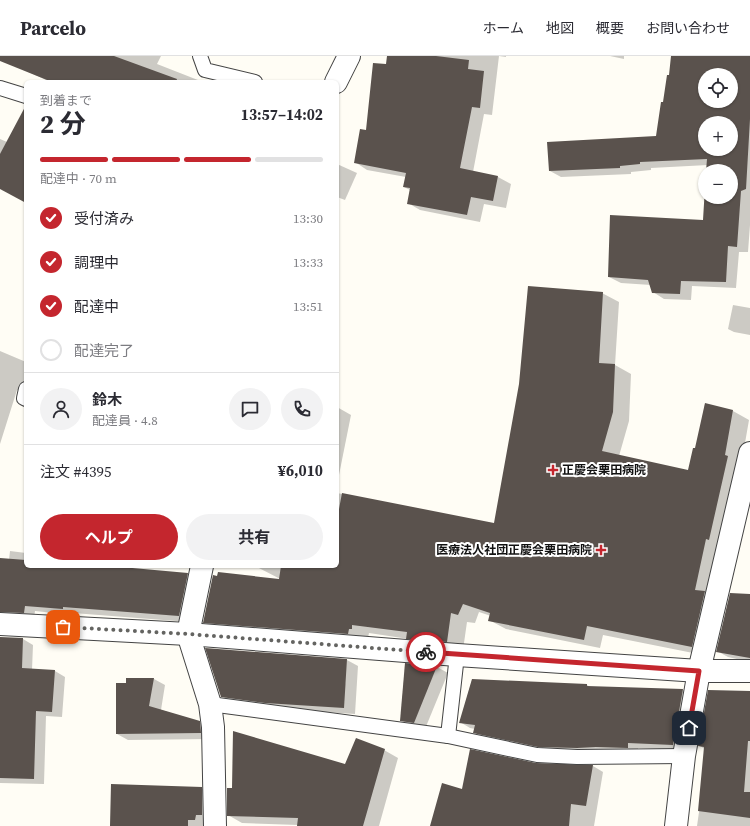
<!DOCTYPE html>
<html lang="ja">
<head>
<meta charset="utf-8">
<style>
  body { margin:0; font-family:"Source Serif 4","Noto Sans JP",serif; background:#f2f2f3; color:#2b2b33; height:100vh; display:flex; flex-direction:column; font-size:15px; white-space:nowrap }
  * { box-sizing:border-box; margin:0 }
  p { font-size:13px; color:#7c7c81 }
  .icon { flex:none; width:22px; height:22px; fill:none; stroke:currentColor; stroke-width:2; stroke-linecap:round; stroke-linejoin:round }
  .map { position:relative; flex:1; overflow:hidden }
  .details { position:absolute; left:24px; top:24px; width:315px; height:488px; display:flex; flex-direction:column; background:#fff; border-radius:6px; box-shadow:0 1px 3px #0004 }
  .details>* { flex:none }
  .buttons { position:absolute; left:698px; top:12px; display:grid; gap:8px }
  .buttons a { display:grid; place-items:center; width:40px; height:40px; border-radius:50%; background:#fff; box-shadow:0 1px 3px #0004; font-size:20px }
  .pin { position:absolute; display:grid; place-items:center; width:34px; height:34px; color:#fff; margin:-17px; border-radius:8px; box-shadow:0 2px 6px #0006 }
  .courier { position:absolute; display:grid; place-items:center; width:40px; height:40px; margin:-20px; border:3px solid #c4262e; border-radius:50%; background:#fff; color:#222; box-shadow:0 1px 5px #0007 }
  .head em { font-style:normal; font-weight:700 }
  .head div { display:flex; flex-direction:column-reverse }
  .head { display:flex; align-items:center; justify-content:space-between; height:68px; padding:0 16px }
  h1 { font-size:26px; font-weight:700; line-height:30px }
  .bar { display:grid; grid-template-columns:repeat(4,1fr); gap:6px 4px; align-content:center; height:48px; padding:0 16px }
  .bar i { height:5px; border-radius:3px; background:#e1e1e2 }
  .bar .current { background:#c4262e }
  .bar p { grid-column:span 4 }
  .line { display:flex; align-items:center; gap:10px; padding:0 16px; border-top:1px solid #e1e1e2 }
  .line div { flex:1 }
  .round { display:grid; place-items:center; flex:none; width:42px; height:42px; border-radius:21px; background:#f2f2f3 }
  ol { padding:0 16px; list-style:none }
  li { display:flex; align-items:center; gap:12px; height:44px }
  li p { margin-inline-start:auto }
  li .icon { padding:4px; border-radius:50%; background:#c4262e; color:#fff; stroke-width:4 }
  li:last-child { color:#7c7c81 }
  li i { width:22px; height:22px; border:2px solid #e1e1e2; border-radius:50% }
  .button { display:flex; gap:8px; margin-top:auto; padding:8px 16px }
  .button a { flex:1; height:46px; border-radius:24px; background:#c4262e; color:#fff; font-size:16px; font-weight:700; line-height:46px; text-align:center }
  .button a+a { background:#f2f2f3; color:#2b2b33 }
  header { display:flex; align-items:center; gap:24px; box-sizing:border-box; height:56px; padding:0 20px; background:#fff; border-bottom:1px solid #e1e1e2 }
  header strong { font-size:19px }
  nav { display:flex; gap:22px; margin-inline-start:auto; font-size:14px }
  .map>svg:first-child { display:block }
</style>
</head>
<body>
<header>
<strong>Parcelo</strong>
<nav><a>ホーム</a><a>地図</a><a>概要</a><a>お問い合わせ</a></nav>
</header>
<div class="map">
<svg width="750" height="770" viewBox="0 0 750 770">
  <rect width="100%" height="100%" fill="#fffdf5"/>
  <g fill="#0003" fill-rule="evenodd">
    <path d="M25,0H161L157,8L203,26H45L46,24L20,12Z"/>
    <path d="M388,0H506V1L499,0L492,59L484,58L473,116L498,121L511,128L506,152L484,148L480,166L420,154L408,147L410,134L404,131L406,121L367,114L355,106L366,75L387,10Z"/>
    <path d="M610,0H624V3Z"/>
    <path d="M672,0H750V169L748,196H739L736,232L692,230L691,244L664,243L653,236L651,229L621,227L609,221L704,165L705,141H731V115H707L708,109L651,112V114L631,116V118L561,121L550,115L657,81L670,20ZM705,19H731V45H705ZM705,67H731V93H705Z"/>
    <path d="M26,82V146L0,132V83L7,86Z"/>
    <path d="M337,108L357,117L345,144L337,141Z"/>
    <path d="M602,237L619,246L615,309L631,318L629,365L619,400L688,415L696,393L705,348L733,355L749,364L708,600L603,579L600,592L506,573L489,564L491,560L479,556L475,567L467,566L463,594L424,591L409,583L369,577L368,582L220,575L204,566L288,527L255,510H337V437L495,468Z"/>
    <path d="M733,249L750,252V279L734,276L728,273Z"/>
    <path d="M0,295L26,306V337L17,334L0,388Z"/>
    <path d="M337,351L351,359L337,429Z"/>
    <path d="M10,495L26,497V510H102L187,518L198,524L189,566L73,557V559L35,555L34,562L0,566V503L9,504Z"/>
    <path d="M750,539V606L728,601L717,595Z"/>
    <path d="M0,582L23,583L33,589L32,614L55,615L65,621L62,661L46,660L44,728L0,727Z"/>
    <path d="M347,604L358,610L355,658L277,653L233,647L222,640Z"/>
    <path d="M405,609L437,611L448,617L425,673L413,671L401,664Z"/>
    <path d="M127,623H154L165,629L161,654L199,666L211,672L212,683L128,684L117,678L127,628Z"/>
    <path d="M472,624L587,629L590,631L683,634L693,640L683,694L638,692V697L549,696L485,682L474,676L475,673L470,672L460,666Z"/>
    <path d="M750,636V770H697L702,735L705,693L700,690Z"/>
    <path d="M384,694L398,702L379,770H298V769L242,767L228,759L233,733L346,709Z"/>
    <path d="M536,708L593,710L603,716L594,770H431L463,734Z"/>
    <path d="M201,732L217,741L210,770H111Z"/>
  </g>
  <g fill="#5a524d" fill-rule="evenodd">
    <path d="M0,0H114L177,23L176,26H52L0,5Z"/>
    <path d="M387,0H436L469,4L468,13L484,15L480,52L472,51L460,112L498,120L493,145L471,141L467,159L407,148L410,132L403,131L406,117L354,107L360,73L366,74L373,7L386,8Z"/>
    <path d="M671,0H750V63L746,133L741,135L737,191L728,190L726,226L681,225L680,238L652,237L648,224L608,221L610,159L703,164L705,131V141H731V115H706L707,103L640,106V108L620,110V112L549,115L547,86L656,80L661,46H663L667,19H669ZM705,19H731V45H705ZM705,67H731V93H705Z"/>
    <path d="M26,49V147L0,133V98Z"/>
    <path d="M528,230L603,236L599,307L615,308L613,356L602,395L688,414L693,392H695L705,347L733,354L725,399L728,400L709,484L706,483L695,534L705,535L692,591L587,570L584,584L488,565L490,557L463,548L458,559L451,557L447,586L406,583L407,576L352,569V573H349L348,578L203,567L213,519L217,520L218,516L279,523L281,510H337V464L342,437L494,467L519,328Z"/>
    <path d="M0,502L26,504V510H110L188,517L179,560L63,551V553L25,550L24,557L0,556Z"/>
    <path d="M730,537L750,538V602L716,596Z"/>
    <path d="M0,581L23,582L22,612L55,614L52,656L36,655L34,723L0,722Z"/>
    <path d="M205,592L347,603L344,652L265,647L221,641Z"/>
    <path d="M405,607L437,610L414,667L400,665Z"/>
    <path d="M126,622H154L149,650L200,665L201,677L116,678V627H126Z"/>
    <path d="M472,623L587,628V630L683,633L673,689L628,687V692L596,691L577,692L538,691L473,677L475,669L459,667Z"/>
    <path d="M708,634L750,635V685H748L744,736H750V762L698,755L704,691L698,690Z"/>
    <path d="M233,675L345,708L356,682L385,693L363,770H297L298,762L227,760V732H232Z"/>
    <path d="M470,693L536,707L593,709L586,750L571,748L569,770H430L442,727L462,733Z"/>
    <path d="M111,728L202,731V759H196L195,764H188V770H110Z"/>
  </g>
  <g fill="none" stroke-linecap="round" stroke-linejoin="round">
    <defs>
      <g id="lane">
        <path d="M200,0L205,14L255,26"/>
        <path d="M0,32L26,40"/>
        <path d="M26,333L24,342L26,343"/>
        <path d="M210,648L448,680L537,699L577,701L684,700"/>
        <path d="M448,680L457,599"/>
      </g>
      <g id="street">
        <path d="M336,26L349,0"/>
        <path d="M202,510L188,578L210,648L213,671L215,770"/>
        <path d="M0,568L188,578L457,599L699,615H750"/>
        <path d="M676,770L684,700L699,615L750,397"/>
      </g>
    </defs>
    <use href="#lane" stroke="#444" stroke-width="16"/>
    <use href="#street" stroke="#444" stroke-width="24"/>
    <use href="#lane" stroke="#fff" stroke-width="14"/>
    <use href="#street" stroke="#fff" stroke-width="22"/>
  </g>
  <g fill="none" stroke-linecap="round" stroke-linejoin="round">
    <path stroke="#646461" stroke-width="4" stroke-dasharray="0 7.2" d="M63,571L188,578L426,596"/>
    <path stroke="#c4262e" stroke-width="5" d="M426,596L699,615L689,672"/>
  </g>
  <g fill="#c4262e" stroke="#fff" stroke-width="1.5">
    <path d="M551 408h4v4h4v4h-4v4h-4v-4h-4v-4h4z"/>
    <path d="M599 488h4v4h4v4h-4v4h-4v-4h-4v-4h4z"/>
  </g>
  <g text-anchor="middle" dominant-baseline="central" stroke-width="4" stroke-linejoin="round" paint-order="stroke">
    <g font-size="12" font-weight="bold" fill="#111" stroke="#fff" text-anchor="start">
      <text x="562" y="414">正慶会栗田病院</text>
      <text x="592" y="494" text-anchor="end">医療法人社団正慶会栗田病院</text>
    </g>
  </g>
</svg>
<div class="buttons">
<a><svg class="icon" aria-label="locate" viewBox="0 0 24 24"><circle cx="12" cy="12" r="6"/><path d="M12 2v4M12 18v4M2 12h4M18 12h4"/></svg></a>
<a>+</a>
<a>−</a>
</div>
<div class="pin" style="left:63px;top:571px;background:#ea580c"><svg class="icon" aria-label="bag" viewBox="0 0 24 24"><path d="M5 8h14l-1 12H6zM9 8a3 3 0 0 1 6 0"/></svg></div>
<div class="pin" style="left:689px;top:672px;background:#1f2937"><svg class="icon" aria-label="home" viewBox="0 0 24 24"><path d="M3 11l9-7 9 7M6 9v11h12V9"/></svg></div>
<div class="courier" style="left:426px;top:596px"><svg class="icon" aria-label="bike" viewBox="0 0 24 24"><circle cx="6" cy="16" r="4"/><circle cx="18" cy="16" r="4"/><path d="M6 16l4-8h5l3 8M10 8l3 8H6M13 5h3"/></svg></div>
<section class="details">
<div class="head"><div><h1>2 分</h1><p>到着まで</p></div><em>13:57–14:02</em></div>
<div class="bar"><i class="current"></i><i class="current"></i><i class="current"></i><i></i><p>配達中 · 70 m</p></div>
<ol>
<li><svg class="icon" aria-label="check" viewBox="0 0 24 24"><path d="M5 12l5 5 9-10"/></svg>受付済み<p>13:30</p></li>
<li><svg class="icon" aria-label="check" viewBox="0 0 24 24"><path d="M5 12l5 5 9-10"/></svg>調理中<p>13:33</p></li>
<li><svg class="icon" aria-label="check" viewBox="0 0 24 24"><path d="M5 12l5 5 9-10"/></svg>配達中<p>13:51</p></li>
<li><i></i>配達完了</li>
</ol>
<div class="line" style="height:72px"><a class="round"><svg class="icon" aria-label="person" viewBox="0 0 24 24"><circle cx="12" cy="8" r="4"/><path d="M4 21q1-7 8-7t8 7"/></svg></a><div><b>鈴木</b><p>配達員 · 4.8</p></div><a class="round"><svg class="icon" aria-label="chat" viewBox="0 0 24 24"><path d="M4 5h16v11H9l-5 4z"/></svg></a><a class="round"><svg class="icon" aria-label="phone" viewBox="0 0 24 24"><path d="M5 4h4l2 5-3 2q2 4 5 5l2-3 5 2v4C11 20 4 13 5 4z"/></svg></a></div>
<div class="line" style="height:52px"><div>注文 #4395</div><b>¥6,010</b></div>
<div class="button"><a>ヘルプ</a><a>共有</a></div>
</section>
</div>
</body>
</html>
